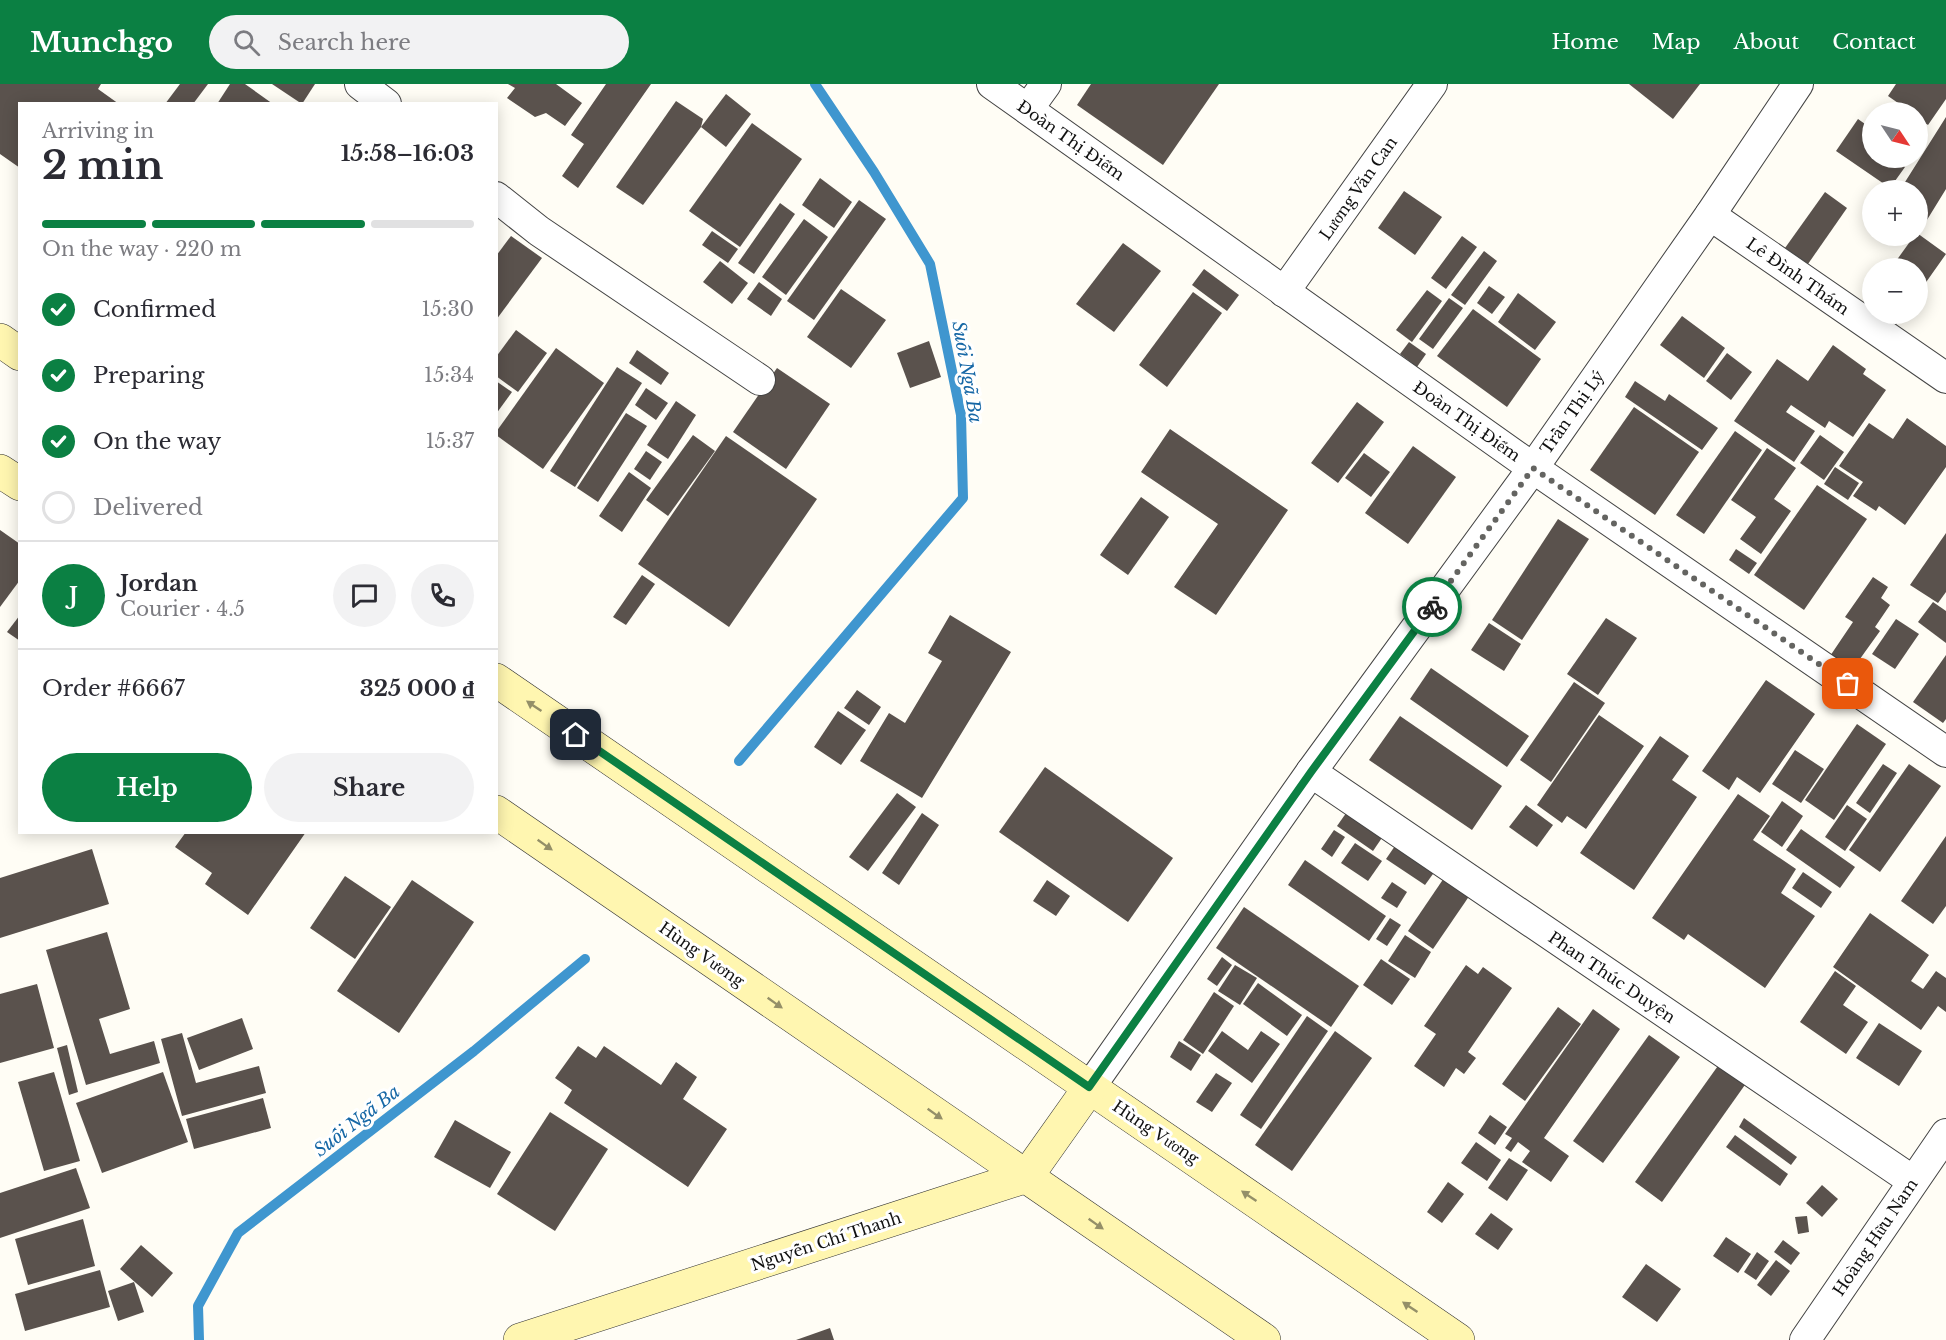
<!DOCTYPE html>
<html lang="en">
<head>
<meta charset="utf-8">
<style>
  body { margin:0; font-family:"Libre Baskerville",serif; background:#f2f2f3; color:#2b2b33; height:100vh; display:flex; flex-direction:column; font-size:22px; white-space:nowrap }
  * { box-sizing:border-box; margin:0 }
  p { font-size:20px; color:#7c7c81 }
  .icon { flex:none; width:33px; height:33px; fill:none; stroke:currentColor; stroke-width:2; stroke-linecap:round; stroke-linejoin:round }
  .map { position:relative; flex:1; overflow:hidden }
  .sheet { position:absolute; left:18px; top:18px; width:480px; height:732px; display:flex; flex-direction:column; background:#fff; border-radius:0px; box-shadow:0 3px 15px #0003 }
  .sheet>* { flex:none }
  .needle { width:39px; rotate:125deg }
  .controls { position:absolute; left:1862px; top:18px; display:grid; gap:12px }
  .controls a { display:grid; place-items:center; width:66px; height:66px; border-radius:50%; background:#fff; box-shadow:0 3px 15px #0003; font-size:30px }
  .pin { position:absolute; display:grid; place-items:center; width:51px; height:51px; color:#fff; margin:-26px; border-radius:12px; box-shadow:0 3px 9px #0006 }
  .courier { position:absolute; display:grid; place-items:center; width:60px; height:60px; margin:-30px; border:4px solid #0b8043; border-radius:50%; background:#fff; color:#222; box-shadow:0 2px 8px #0007 }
  .overview em { font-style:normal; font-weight:700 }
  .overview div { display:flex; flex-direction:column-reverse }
  .overview { display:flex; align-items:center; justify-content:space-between; height:102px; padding:0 24px }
  h1 { font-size:39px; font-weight:700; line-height:45px }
  .bar { display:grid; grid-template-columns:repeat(4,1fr); gap:9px 6px; align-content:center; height:72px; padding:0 24px }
  .bar i { height:8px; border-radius:4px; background:#e1e1e2 }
  .bar .selected { background:#0b8043 }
  .bar p { grid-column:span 4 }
  .line { display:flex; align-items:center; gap:15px; padding:0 24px; border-top:2px solid #e1e1e2 }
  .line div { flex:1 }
  .round { display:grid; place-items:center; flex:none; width:63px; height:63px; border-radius:32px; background:#f2f2f3 }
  ol { padding:0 24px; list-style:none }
  li { display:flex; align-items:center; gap:18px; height:66px }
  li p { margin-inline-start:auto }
  li .icon { padding:6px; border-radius:50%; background:#0b8043; color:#fff; stroke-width:4 }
  li:last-child { color:#7c7c81 }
  li i { width:33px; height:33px; border:3px solid #e1e1e2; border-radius:50% }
  .action { display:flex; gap:12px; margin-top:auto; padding:12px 24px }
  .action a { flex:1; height:69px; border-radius:36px; background:#0b8043; color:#fff; font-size:24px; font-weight:700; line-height:69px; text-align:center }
  .action a+a { background:#f2f2f3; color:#2b2b33 }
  header { display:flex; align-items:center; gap:36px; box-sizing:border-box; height:84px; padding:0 30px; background:#0b8043; color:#fff }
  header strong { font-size:28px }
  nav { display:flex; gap:33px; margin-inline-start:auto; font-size:21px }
  .search { width:420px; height:54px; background:#f2f2f3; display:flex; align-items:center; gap:15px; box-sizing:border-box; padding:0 21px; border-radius:33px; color:#7c7c81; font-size:22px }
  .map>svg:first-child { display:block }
</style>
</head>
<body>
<header>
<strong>Munchgo</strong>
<div class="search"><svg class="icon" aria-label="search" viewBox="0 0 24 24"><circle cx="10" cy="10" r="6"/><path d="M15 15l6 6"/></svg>Search here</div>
<nav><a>Home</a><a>Map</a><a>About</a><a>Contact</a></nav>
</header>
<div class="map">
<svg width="1946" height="1256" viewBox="0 0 1946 1256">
  <rect width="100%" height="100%" fill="#fffdf5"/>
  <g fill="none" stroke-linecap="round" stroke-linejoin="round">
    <g stroke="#3f96cf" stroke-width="10">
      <path d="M739,677L963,414L961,331L930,180L874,88L815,0"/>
      <path d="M199,1256L198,1222L238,1149L474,967L585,875"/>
    </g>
  </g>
  <g fill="#5a524d">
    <path d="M0,0H101L98,5L119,20H20V84L0,70Z"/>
    <path d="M180,0H208L193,20H165Z"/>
    <path d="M230,0H245L273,20H217Z"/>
    <path d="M272,0H315L302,20Z"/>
    <path d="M508,0H556L582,19L565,42L546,29L535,33L507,14L515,4Z"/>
    <path d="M606,0H651L578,104L562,92L584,60L571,51Z"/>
    <path d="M1091,0H1219L1163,81L1077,21Z"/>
    <path d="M1629,0H1700L1673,35Z"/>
    <path d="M1896,0H1946V15L1928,41L1917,33V28H1911L1888,12Z"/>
    <path d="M726,10L751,30L726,63L701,43Z"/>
    <path d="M676,17L703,35L701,43L643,121L616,103Z"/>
    <path d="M1946,33V105L1922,144L1917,141V106H1900Z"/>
    <path d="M1858,35L1872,45V74H1897L1895,76L1905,83L1890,104L1836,67Z"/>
    <path d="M752,39L802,75L740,163L689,127Z"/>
    <path d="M820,94L852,118L834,144L802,121Z"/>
    <path d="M1404,107L1442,133L1415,171L1378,144Z"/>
    <path d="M1825,108L1847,124L1808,180L1785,164Z"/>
    <path d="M859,116L886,135L814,236L787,217Z"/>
    <path d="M780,119L795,130L754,190L738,179Z"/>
    <path d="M804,135L828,153L786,211L762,193Z"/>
    <path d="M712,147L738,165L728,179L702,161Z"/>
    <path d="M1917,149L1946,170L1917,211V184H1891L1914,152H1917Z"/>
    <path d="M511,152L542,174L496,236V172Z"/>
    <path d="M1462,152L1477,163L1446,205L1431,194Z"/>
    <path d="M1123,159L1161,187L1114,248L1076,220Z"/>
    <path d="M1484,167L1497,177L1465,221L1451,211Z"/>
    <path d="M720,177L748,199L732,220L703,198Z"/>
    <path d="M1204,185L1239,211L1227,227L1192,201Z"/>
    <path d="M759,198L782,215L771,232L747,215Z"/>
    <path d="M1489,202L1505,213L1492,230L1477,219Z"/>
    <path d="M841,205L886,236L851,284L807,253Z"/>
    <path d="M1427,206L1442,217L1412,258L1396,246Z"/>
    <path d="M1193,208L1222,229L1167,303L1139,281Z"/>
    <path d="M1518,209L1556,238L1535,266L1498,238Z"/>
    <path d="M1449,214L1463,224L1433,265L1419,255Z"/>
    <path d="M1473,225L1541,275L1507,323L1437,272Z"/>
    <path d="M1871,230H1904L1889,250Z"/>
    <path d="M1682,232L1725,264L1704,294L1660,261Z"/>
    <path d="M516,246L547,269L518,308L496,292V273Z"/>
    <path d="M929,257L941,293L910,304L897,269Z"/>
    <path d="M1409,258L1426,270L1417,283L1400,270Z"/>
    <path d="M1833,261L1866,285L1863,290L1886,306L1853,353L1829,337L1825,344L1791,321L1786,328L1815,347L1794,378L1734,337L1777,275L1808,297Z"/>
    <path d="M556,264L604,299L543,385L496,351V348Z"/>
    <path d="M637,266L669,289L661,301L629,279Z"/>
    <path d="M1727,269L1752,288L1731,316L1706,297Z"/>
    <path d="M617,283L642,299L575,403L550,387Z"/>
    <path d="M777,284L830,320L786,385L733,348Z"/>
    <path d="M496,297L512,308L496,330Z"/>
    <path d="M1635,297L1665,317L1669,310L1718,344L1702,366L1625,313Z"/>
    <path d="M646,304L668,319L656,336L635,321Z"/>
    <path d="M676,317L696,331L668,375L647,361Z"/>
    <path d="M1357,318L1384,338L1338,399L1311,379Z"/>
    <path d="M1634,323L1699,368L1655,431L1590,386Z"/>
    <path d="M626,329L647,342L598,418L577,404Z"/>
    <path d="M1907,334L1946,362V383L1905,441L1879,422L1876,427L1853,412L1863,398L1839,382L1869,339L1893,355Z"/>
    <path d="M1170,345L1288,426L1216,531L1174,503L1218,440L1141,388Z"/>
    <path d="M1735,347L1762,366L1704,450L1676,431Z"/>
    <path d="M693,351L715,367L668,432L646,416Z"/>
    <path d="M1820,351L1844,368L1824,396L1800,379Z"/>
    <path d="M726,352L817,415L729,543L638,480Z"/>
    <path d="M1413,362L1456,393L1408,460L1365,429Z"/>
    <path d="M1767,364L1796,384L1774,415L1791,427L1761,470L1740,455L1756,433L1731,416Z"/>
    <path d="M646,367L662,378L650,396L634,385Z"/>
    <path d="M1364,369L1390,388L1371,413L1345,394Z"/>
    <path d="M1835,383L1859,399L1848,416L1824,400Z"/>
    <path d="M629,388L651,404L622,448L599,432Z"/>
    <path d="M1817,401L1867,435L1804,526L1754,491Z"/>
    <path d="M1141,413L1169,433L1128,491L1100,471Z"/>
    <path d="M1558,435L1589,455L1522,556L1492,536Z"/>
    <path d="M0,446L20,460V496L0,523Z"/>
    <path d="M1946,449V508L1938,519L1910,501Z"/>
    <path d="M1736,465L1757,479L1749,490L1729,476Z"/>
    <path d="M642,491L655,500L626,541L613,533Z"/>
    <path d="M1873,493L1888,503L1881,514L1890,521L1875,543L1880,547L1847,593L1826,578L1853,538L1845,533Z"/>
    <path d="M1933,518L1946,527V559L1918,538Z"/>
    <path d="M20,531V557L7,548Z"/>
    <path d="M950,531L1011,568L922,714L860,677L889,629L905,639L942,577L928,569Z"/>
    <path d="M1606,534L1637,554L1598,611L1567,590Z"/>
    <path d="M1896,535L1919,550L1895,585L1872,570Z"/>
    <path d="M1489,539L1521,560L1504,587L1471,566Z"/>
    <path d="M1946,571V635L1943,639L1913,618Z"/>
    <path d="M1431,584L1529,652L1507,683L1410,615Z"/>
    <path d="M1766,596L1815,630L1760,709L1737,693L1729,706L1702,687Z"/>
    <path d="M1574,598L1605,619L1551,698L1520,676Z"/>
    <path d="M857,606L881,623L869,641L844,624Z"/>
    <path d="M838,627L866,646L841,681L814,663Z"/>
    <path d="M1599,631L1644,662L1586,745L1567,732L1562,739L1537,721Z"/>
    <path d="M1400,632L1502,702L1472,746L1369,676Z"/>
    <path d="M1857,640L1886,660L1834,736L1805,716Z"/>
    <path d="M1660,652L1689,672L1672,696L1697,713L1634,806L1580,769Z"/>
    <path d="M1795,666L1824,685L1801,719L1772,700Z"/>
    <path d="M1883,680L1897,689L1870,729L1856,719Z"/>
    <path d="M1909,680L1941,702L1880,788L1849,766Z"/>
    <path d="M1045,683L1173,774L1128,838L999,748Z"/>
    <path d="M897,709L916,723L868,787L849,773Z"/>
    <path d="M1738,710L1770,732L1753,756L1796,785L1781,809L1815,832L1765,904L1688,850L1684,856L1652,834Z"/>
    <path d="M1356,715L1392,739L1373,767L1337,742Z"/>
    <path d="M1782,717L1803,732L1782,763L1761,748Z"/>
    <path d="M1526,721L1553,741L1537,763L1509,743Z"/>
    <path d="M1847,721L1867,735L1845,767L1825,753Z"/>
    <path d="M922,729L939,741L899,801L882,789Z"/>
    <path d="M1801,745L1855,783L1840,804L1786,766Z"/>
    <path d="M1334,746L1345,753L1332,773L1321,765Z"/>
    <path d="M1406,746L1438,783L1425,801L1386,775Z"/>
    <path d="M186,748H306L248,831L205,800L212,789L175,763Z"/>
    <path d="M1946,752V822L1933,840L1901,817Z"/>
    <path d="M1355,759L1382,777L1368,797L1341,779Z"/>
    <path d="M92,765L109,820L0,854V794Z"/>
    <path d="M1305,776L1386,832L1369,857L1288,801Z"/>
    <path d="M1803,788L1832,808L1821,824L1792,804Z"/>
    <path d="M1446,791L1472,808L1433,865L1408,847Z"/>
    <path d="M345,792L391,823L355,875L310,844Z"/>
    <path d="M412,796L474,838L399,949L337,907Z"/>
    <path d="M1047,796L1070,812L1056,832L1033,817Z"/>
    <path d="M1392,798L1407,808L1397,824L1381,814Z"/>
    <path d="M1244,823L1359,902L1331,943L1216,864Z"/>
    <path d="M1870,829L1929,871L1911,897L1923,905L1936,887L1946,894V928L1938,922L1921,946L1833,883Z"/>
    <path d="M1390,834L1401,841L1387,862L1376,855Z"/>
    <path d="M107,848L130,925L99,935L110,970L154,957L160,979L86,1001L46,866Z"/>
    <path d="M1405,851L1431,868L1415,894L1388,877Z"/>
    <path d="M1222,873L1232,881L1217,902L1207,895Z"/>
    <path d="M1381,875L1410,895L1392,921L1363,901Z"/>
    <path d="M1235,881L1257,894L1240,921L1218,907Z"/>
    <path d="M1466,881L1478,890L1483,883L1512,904L1468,968L1476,974L1464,990L1456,984L1444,1003L1414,982L1436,950L1424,942Z"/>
    <path d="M1835,887L1856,902L1843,921L1868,938L1846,970L1800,938Z"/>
    <path d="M1258,899L1302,931L1287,952L1243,920Z"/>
    <path d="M37,900L54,964L0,979V910Z"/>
    <path d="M1214,908L1234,922L1203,970L1183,956Z"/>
    <path d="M1558,923L1581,940L1525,1017L1502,1000Z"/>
    <path d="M1593,925L1620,945L1544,1054L1569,1072L1551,1098L1522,1078L1530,1067L1518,1058L1511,1068L1505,1064L1512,1054L1505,1050Z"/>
    <path d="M1307,932L1328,947L1261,1045L1240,1031Z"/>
    <path d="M242,934L253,965L199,986L187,954Z"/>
    <path d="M1879,939L1922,967L1899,1002L1856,974Z"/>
    <path d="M1222,947L1248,966L1261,947L1280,960L1252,999L1208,967Z"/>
    <path d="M1335,947L1372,974L1292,1087L1255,1061Z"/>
    <path d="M182,949L196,999L259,982L266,1009L182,1032L161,955Z"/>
    <path d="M1649,951L1680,973L1603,1079L1573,1057Z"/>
    <path d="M1179,957L1201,971L1191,987L1170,973Z"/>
    <path d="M67,961L78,1008L69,1011L57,964Z"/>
    <path d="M578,962L596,974L604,962L661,1001L676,978L697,993L683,1015L727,1045L688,1103L564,1019L572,1006L555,994Z"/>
    <path d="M1720,979L1747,998L1662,1118L1635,1098Z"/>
    <path d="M54,988L80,1077L44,1087L18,998Z"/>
    <path d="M163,988L188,1058L102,1089L76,1019Z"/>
    <path d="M1216,989L1232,999L1212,1028L1196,1018Z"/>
    <path d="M263,1014L271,1044L194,1065L186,1035Z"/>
    <path d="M550,1028L608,1065L555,1147L497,1110Z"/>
    <path d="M1490,1031L1507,1043L1495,1061L1478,1049Z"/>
    <path d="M1744,1034L1797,1073L1791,1081L1739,1043Z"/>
    <path d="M455,1036L511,1068L490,1104L434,1073Z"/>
    <path d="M1735,1051L1788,1090L1780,1102L1726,1063Z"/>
    <path d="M1476,1058L1501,1076L1487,1097L1461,1079Z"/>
    <path d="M1509,1074L1528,1086L1507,1117L1488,1104Z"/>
    <path d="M76,1084L90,1124L0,1154V1109Z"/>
    <path d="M1448,1098L1464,1110L1442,1139L1427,1128Z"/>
    <path d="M1822,1101L1838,1115L1822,1133L1806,1119Z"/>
    <path d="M1491,1129L1513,1145L1498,1166L1475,1150Z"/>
    <path d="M1807,1132L1809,1148L1798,1150L1795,1133Z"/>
    <path d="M83,1135L95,1182L28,1201L15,1155Z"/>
    <path d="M1726,1153L1751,1170L1738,1189L1713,1172Z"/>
    <path d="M1783,1156L1800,1169L1791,1181L1774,1168Z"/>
    <path d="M141,1161L173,1189L152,1213L120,1185Z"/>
    <path d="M1757,1168L1769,1177L1756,1196L1744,1188Z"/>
    <path d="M1776,1176L1790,1187L1771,1212L1757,1201Z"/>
    <path d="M1646,1180L1681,1205L1657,1238L1622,1213Z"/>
    <path d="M100,1186L110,1223L25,1247L15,1210Z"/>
    <path d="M134,1198L144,1228L118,1237L108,1207Z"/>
    <path d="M830,1244L834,1256H796Z"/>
  </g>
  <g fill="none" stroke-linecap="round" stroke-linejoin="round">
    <defs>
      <g id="street">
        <path d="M360,0L386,20"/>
        <path d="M992,0L1533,384L1946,668"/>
        <path d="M1028,25L1046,0"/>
        <path d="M496,113L539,147L760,296"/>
        <path d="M1710,131L1946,294"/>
        <path d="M1284,208L1432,0"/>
        <path d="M1311,688L1913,1097"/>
        <path d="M1090,1003L1311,688L1533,384L1710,131L1798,0"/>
        <path d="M1805,1256L1946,1050"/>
      </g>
      <g id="secondary">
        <path d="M0,256L20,270"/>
        <path d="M0,387L20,400"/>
        <path d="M496,596L1458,1256"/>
        <path d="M496,728L1264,1256"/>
        <path d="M520,1256L1027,1092L1090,1003"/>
      </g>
    </defs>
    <use href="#street" stroke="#444" stroke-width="32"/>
    <use href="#secondary" stroke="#333" stroke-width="34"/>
    <use href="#street" stroke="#fff" stroke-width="30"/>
    <use href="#secondary" stroke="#fff6b0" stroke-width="33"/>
  </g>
  <defs><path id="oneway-solid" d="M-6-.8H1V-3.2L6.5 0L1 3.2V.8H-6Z" transform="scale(1.5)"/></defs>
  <g fill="#948f68">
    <use href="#oneway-solid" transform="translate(534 622) rotate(-146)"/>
    <use href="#oneway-solid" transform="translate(545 761) rotate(35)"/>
    <use href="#oneway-solid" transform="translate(775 919) rotate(35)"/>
    <use href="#oneway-solid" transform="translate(935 1030) rotate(35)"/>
    <use href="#oneway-solid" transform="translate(1249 1112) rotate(-146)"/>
    <use href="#oneway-solid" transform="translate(1096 1140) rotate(35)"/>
    <use href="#oneway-solid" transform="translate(1410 1223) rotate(-146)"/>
  </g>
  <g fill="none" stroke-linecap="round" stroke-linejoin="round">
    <path stroke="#646461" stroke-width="6" stroke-dasharray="0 10.8" d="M1432,523L1533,384L1848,600"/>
    <path stroke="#0b8043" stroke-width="8" d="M576,651L1089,1003L1311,688L1432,523"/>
  </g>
  <g text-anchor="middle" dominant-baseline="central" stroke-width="6" stroke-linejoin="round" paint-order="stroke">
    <g font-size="16" fill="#111" stroke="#fff">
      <text transform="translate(1071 56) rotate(35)">Đoàn Thị Điểm</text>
      <text transform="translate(1358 104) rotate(-55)">Lương Văn Can</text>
      <text transform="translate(1798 192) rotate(35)">Lê Đình Thám</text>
      <text transform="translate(1572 328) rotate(-55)">Trần Thị Lý</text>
      <text transform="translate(1467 337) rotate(35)">Đoàn Thị Điểm</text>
      <text transform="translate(702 870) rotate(35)">Hùng Vương</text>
      <text transform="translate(1612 893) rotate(34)">Phan Thúc Duyện</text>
      <text transform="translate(1156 1048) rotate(34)">Hùng Vương</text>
      <text transform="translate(1875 1153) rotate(-56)">Hoàng Hữu Nam</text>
      <text transform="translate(826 1157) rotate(-18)">Nguyễn Chí Thanh</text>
    </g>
    <g font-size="18" font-style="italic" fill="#1768a6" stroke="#fff">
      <text transform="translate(967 288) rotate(80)">Suối Ngã Ba</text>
      <text transform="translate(357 1037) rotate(-38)">Suối Ngã Ba</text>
    </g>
  </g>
</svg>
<div class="controls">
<a><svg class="needle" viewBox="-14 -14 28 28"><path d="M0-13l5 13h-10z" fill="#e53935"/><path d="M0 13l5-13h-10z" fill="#7c7c81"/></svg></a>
<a>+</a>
<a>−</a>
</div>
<div class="pin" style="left:1848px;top:600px;background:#ea580c"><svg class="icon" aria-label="bag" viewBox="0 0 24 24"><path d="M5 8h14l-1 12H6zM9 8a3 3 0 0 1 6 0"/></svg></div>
<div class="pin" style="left:576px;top:651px;background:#1f2937"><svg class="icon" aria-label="home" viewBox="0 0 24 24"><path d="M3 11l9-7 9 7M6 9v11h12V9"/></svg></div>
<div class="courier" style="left:1432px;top:523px"><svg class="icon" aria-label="bike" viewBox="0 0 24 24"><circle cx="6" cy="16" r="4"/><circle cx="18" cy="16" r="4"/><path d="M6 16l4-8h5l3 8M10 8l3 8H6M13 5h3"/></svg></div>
<section class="sheet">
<div class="overview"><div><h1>2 min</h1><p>Arriving in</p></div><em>15:58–16:03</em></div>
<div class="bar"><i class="selected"></i><i class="selected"></i><i class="selected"></i><i></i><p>On the way · 220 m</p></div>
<ol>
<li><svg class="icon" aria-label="check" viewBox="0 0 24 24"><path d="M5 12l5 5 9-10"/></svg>Confirmed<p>15:30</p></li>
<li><svg class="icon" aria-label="check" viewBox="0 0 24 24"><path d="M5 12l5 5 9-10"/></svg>Preparing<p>15:34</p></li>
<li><svg class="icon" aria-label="check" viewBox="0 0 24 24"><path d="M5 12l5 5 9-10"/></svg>On the way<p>15:37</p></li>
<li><i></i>Delivered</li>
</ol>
<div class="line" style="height:108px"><b class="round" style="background:#0b8043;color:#fff">J</b><div><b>Jordan</b><p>Courier · 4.5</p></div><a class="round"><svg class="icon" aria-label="chat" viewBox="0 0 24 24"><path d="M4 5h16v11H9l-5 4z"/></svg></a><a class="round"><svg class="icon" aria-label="phone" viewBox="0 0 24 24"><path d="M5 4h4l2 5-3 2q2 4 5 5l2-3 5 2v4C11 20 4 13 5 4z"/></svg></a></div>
<div class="line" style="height:78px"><div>Order #6667</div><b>325 000 ₫</b></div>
<div class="action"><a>Help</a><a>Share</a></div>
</section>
</div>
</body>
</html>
